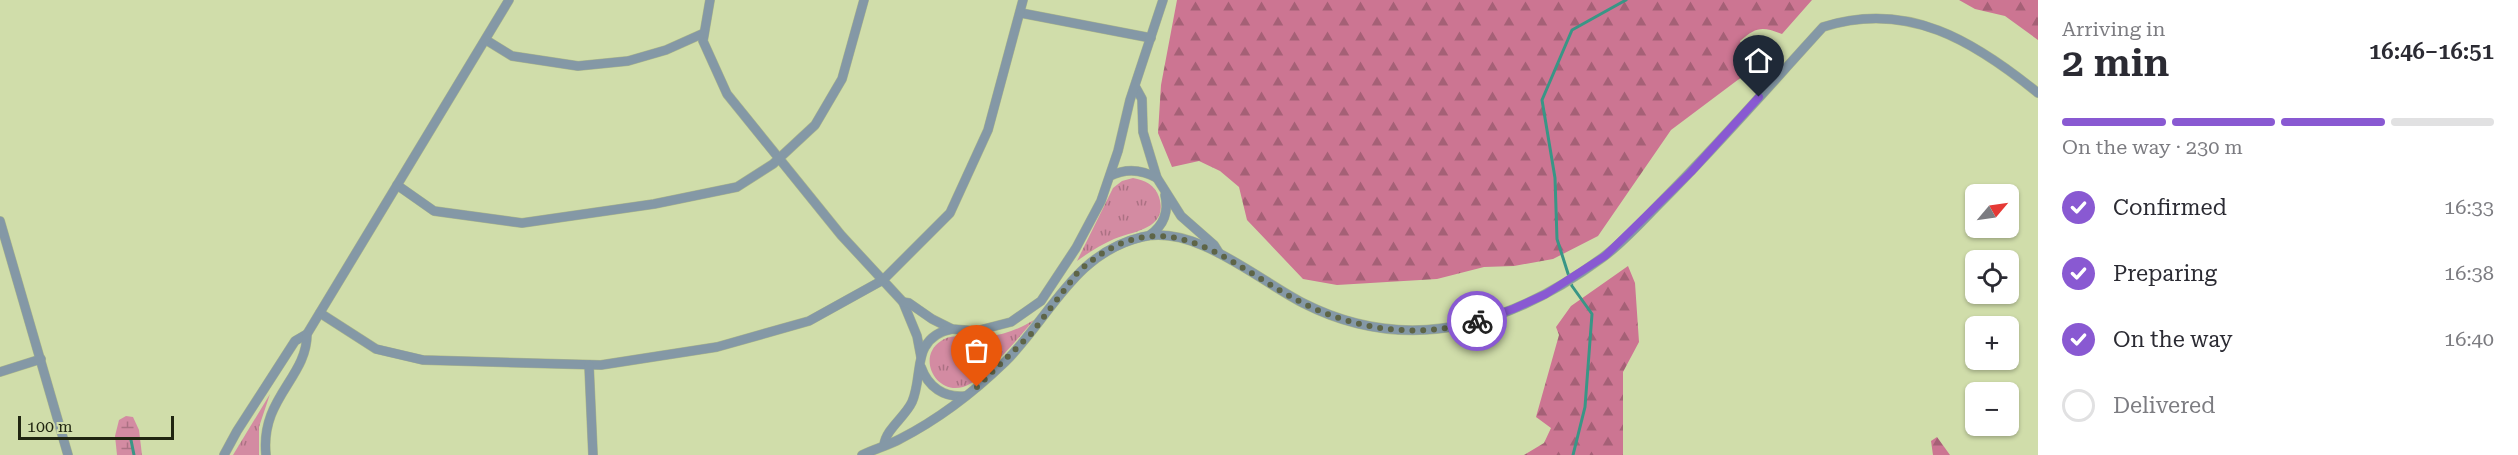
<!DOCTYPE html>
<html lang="en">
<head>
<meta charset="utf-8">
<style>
  body { margin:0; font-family:"Roboto Serif",serif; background:#f2f2f3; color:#2b2b33; height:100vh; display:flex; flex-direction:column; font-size:22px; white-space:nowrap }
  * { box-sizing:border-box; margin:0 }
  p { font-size:20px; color:#7c7c81 }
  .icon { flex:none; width:33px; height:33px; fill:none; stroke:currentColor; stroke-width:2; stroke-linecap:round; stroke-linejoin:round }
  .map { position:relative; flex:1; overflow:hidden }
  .details { display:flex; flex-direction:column; background:#fff; width:480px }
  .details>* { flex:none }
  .needle { width:39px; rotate:61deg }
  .controls { position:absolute; left:1965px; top:184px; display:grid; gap:12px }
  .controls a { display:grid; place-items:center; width:54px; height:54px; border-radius:9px; background:#fff; box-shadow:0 2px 4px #0004; font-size:30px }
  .scale { position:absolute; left:18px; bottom:15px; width:156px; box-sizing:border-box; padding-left:6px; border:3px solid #202511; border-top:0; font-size:16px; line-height:21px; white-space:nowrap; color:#202511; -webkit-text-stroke:4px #d0ddaa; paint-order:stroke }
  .pin { position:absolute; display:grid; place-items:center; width:51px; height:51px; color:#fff; margin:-62px -26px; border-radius:50% 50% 50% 0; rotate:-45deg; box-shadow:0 0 6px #0007 }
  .pin .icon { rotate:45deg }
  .courier { position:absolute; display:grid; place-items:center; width:60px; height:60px; margin:-30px; border:4px solid #8959d2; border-radius:50%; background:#fff; color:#222; box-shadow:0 2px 8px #0007 }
  .overview em { font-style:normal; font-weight:600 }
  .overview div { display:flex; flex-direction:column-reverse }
  .overview { display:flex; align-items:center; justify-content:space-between; height:102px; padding:0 24px }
  h1 { font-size:39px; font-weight:600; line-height:45px }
  .bar { display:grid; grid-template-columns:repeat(4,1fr); gap:9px 6px; align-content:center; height:72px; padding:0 24px }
  .bar i { height:8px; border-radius:4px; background:#e1e1e2 }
  .bar .selected { background:#8959d2 }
  .bar p { grid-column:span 4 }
  ol { padding:0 24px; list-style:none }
  li { display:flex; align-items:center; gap:18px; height:66px }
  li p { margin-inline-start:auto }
  li .icon { padding:6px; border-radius:50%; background:#8959d2; color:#fff; stroke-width:4 }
  li:last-child { color:#7c7c81 }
  li i { width:33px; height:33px; border:3px solid #e1e1e2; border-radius:50% }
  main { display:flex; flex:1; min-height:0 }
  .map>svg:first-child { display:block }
</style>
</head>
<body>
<main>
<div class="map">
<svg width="2038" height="455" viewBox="0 0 2038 455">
  <defs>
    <pattern id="grass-tufts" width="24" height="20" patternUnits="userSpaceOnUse" patternTransform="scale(1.5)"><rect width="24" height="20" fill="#d38ba2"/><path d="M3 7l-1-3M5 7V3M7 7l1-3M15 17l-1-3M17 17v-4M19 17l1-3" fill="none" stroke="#ab7183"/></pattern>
    <pattern id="forest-firs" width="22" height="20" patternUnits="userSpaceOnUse" patternTransform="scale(1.5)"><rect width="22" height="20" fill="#cc7592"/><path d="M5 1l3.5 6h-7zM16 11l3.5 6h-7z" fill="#a56076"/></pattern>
    <pattern id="wetland-marsh" width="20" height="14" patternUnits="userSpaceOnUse" patternTransform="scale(1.5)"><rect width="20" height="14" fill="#d38ba2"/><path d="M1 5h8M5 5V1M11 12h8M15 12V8" fill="none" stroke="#ab7183"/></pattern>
  </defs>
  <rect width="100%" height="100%" fill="#d0ddaa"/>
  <g fill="url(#grass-tufts)">
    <path d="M1133,178C1145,180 1155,185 1159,197C1169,229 1134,231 1114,239C1101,245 1089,252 1077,261L1113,188L1122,181Z"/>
    <path d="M1034,320C1020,336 983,381 963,387C936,395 916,357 941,341C953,332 972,339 986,337C1004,335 1019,329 1034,320Z"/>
    <path d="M270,394L259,427V455H233Z"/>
  </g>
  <g fill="url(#forest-firs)">
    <path d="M1177,0H1812L1782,34C1762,26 1756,27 1740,41L1746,58L1755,67L1671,130L1598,236L1553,259L1514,266L1484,267L1437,279L1337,285L1303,279L1247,220L1239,187L1220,171L1199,161L1172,167L1158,133L1161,85Z"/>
    <path d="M1959,0H2038V40L2005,16L1975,9Z"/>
    <path d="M1628,266L1635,283L1639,342L1623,372V455H1524L1544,443L1551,428L1536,417L1559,335L1556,327L1571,306Z"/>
    <path d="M1937,437L1950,455H1933L1931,441Z"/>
  </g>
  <path fill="url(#wetland-marsh)" d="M126,416L133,417L139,430L142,455H117L115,436L119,420Z"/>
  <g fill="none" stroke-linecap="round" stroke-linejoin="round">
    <g stroke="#399686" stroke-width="3">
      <path d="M131,440L134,455"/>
      <path d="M1573,455L1585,407L1592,314L1572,286L1557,239L1555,178L1542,100L1572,30L1626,0"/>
    </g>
    <defs>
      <g id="street">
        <path d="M710,0L703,41L727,94L841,235L903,302L917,336L921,357"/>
        <path d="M1021,13L1151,38"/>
        <path d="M486,40L512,56L578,66L628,61L666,50L704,33"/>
        <path d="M1136,88L1142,99L1143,132L1157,178L1181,216L1214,245L1219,253"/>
        <path d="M1110,176C1126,168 1141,169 1157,178"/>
        <path d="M397,185L434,211L522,223L654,204L737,187L773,164L815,125L842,79L864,0"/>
        <path d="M0,221L68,455"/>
        <path d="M1150,235C1164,225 1169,212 1165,195"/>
        <path d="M903,302L909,303L932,319L952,329L976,331L1011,322L1041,301L1076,248L1101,201L1118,151L1130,100L1163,0"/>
        <path d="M320,313L376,349L423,360L601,365L717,347L809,321L883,280L950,213L988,130L1023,0"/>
        <path d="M589,365L593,455"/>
        <path d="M921,367C928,387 944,398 965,396"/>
        <path d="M0,372L41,359"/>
        <path d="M884,445C886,429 905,417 912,402C920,384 917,360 925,347C931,336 941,331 952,329"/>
        <path d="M224,455L237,431L295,341L307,334"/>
        <path d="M266,455C260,398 307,378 307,334L509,0"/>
        <path d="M862,455C875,449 889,445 900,439C939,419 974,392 1005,362C1051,316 1074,253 1142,237C1195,224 1258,280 1303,303C1409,357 1511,325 1602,258C1624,242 1643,220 1662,201C1718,145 1770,85 1823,27C1908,0 1974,41 2038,93"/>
      </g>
    </defs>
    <use href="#street" stroke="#adb88b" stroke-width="10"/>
    <use href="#street" stroke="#8498a6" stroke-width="9"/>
  </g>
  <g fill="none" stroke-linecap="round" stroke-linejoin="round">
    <path stroke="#5e6547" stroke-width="6" stroke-dasharray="0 10.8" d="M977,387L1031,334L1078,272C1172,187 1234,275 1320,311C1370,332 1426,337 1477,321"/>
    <path stroke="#8959d2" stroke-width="8" d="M1477,321L1513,309L1546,294L1605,256L1691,172L1759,97"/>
  </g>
</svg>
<div class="controls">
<a><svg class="needle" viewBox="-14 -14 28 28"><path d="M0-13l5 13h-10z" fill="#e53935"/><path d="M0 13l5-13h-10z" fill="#7c7c81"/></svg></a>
<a><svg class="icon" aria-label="locate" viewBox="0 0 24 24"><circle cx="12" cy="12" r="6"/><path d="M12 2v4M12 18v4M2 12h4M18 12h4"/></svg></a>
<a>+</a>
<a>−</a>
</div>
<div class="scale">100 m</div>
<div class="pin" style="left:977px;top:387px;background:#ea580c"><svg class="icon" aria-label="bag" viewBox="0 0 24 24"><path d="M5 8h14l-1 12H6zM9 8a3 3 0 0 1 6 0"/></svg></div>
<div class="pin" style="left:1759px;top:97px;background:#1f2937"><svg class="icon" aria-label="home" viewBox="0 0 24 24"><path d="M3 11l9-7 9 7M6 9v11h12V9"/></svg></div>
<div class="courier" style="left:1477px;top:321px"><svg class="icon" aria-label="bike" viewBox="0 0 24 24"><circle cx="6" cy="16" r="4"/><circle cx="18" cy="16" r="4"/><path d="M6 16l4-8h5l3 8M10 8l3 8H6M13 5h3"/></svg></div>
</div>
<section class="details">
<div class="overview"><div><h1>2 min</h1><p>Arriving in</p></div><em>16:46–16:51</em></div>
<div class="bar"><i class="selected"></i><i class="selected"></i><i class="selected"></i><i></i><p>On the way · 230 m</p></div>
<ol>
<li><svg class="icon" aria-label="check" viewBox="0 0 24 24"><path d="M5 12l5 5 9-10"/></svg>Confirmed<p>16:33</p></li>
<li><svg class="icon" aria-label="check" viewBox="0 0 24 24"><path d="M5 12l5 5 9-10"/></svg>Preparing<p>16:38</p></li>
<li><svg class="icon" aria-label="check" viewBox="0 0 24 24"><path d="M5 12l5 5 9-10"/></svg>On the way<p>16:40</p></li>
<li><i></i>Delivered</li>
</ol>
</section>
</main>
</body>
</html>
